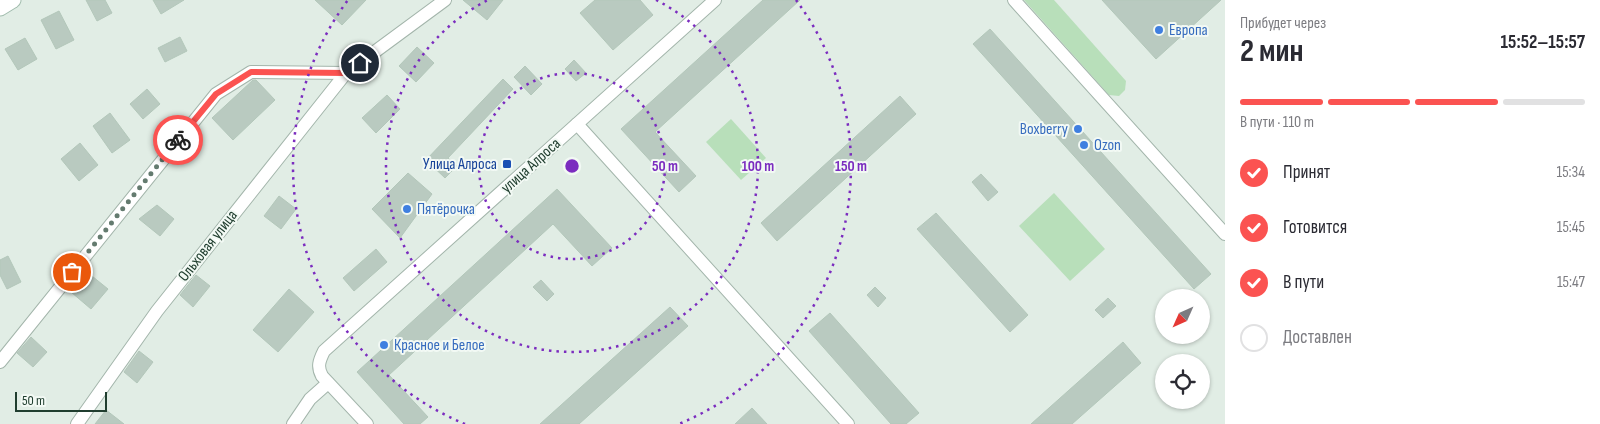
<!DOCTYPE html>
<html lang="ru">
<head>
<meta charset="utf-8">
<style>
  body { margin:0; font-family:"Sofia Sans Condensed",sans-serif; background:#f2f2f3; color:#2b2b33; height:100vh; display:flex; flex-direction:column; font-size:19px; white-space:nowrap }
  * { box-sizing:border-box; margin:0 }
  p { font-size:16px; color:#7c7c81 }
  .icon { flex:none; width:28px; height:28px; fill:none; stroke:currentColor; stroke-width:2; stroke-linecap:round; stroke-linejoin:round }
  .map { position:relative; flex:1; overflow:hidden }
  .sheet { display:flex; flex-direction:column; background:#fff; width:375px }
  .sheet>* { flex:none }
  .needle { width:32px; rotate:225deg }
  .buttons { position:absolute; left:1155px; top:289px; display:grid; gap:10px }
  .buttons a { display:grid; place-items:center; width:55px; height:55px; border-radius:50%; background:#fff; box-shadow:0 1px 4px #0004; font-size:25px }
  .scale { position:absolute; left:15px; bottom:12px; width:92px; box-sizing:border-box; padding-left:5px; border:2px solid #203e2f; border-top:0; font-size:14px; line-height:18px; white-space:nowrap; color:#203e2f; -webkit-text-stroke:4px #f2f9f4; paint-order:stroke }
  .pin { position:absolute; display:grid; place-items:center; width:42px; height:42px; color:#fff; margin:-21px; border:2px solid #fff; border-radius:50%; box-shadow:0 1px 5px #0007 }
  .courier { position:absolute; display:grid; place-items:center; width:50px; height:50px; margin:-25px; border:4px solid #fb5351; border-radius:50%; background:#fff; color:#222; box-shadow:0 1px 6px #0007 }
  .overview em { font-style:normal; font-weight:700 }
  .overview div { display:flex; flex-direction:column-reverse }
  .overview { display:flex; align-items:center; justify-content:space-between; height:85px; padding:0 15px }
  h1 { font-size:32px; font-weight:700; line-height:38px }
  .bar { display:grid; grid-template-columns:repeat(4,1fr); gap:8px 5px; align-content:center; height:60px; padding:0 15px }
  .bar i { height:6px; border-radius:4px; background:#e1e1e2 }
  .bar .active { background:#fb5351 }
  .bar p { grid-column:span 4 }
  ol { padding:0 15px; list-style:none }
  li { display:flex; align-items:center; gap:15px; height:55px }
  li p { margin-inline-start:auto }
  li .icon { padding:5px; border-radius:50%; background:#fb5351; color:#fff; stroke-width:4 }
  li:last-child { color:#7c7c81 }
  li i { width:28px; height:28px; border:2px solid #e1e1e2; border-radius:50% }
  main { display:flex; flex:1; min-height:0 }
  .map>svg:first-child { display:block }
</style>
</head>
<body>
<main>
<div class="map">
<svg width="1225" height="424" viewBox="0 0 1225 424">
  <rect width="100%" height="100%" fill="#e1ede5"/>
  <g fill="#b8dfba">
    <path d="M1024,0H1054L1126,81L1125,90L1119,96L1109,95Z"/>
    <path d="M731,119L766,158L741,180L706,142Z"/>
    <path d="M1054,193L1105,249L1070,281L1019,226Z"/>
  </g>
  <g fill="#b9cac0" stroke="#b3c7ba">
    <path d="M86,0H105L112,13L97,21Z"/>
    <path d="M153,0H184L161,14Z"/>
    <path d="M315,0H366L342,25Z"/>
    <path d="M463,0H503L487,20Z"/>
    <path d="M595,0H640L653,15L613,50L580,13Z"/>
    <path d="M763,0H800L655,132L696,176L679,192L621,129Z"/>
    <path d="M1102,0H1221L1156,59Z"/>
    <path d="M59,11L74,40L56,49L41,20Z"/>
    <path d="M990,29L1211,274L1194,289L973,44Z"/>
    <path d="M180,37L187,51L165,62L158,48Z"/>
    <path d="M25,38L37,59L18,70L5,49Z"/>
    <path d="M417,47L434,63L416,82L399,66Z"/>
    <path d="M574,60L586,73L576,81L565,69Z"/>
    <path d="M525,66L542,84L531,95L514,77Z"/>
    <path d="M503,79L513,89L448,158L457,166L445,178L426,160Z"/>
    <path d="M253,80H256L275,100L233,140L212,118Z"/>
    <path d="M147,89L160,104L143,119L130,104Z"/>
    <path d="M387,95L400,109L376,133L362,118Z"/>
    <path d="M900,96L916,114L777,241L761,223Z"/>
    <path d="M110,113L130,140L112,153L93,126Z"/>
    <path d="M80,143L98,165L79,181L61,159Z"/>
    <path d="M408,173L432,194L400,238L372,209Z"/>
    <path d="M981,174L998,192L988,201L972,182Z"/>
    <path d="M557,189L612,248L592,266L553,224L389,375L428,417L420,424H404L357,372Z"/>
    <path d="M279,196L296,209L281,229L264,216Z"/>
    <path d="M157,205L174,219L160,236L139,219Z"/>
    <path d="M936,213L1028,315L1010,332L917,229Z"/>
    <path d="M376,249L387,262L354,291L343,278Z"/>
    <path d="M8,256L21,282L7,289L0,275V260Z"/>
    <path d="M87,272L108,289L91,309L71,292Z"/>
    <path d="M196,275L210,286L193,307L180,295Z"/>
    <path d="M541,280L554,294L547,301L533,287Z"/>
    <path d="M875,287L886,298L878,307L867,295Z"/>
    <path d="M289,289L314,312L278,352L253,330Z"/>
    <path d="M1108,298L1116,306L1103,318L1095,310Z"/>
    <path d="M670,307L688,326L579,424H540Z"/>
    <path d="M830,313L919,413L906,424H891L809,331Z"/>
    <path d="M31,337L47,352L33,367L17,353Z"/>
    <path d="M1123,342L1141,363L1072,424H1031Z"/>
    <path d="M139,351L153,362L137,383L124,372Z"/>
    <path d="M752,408L767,424H735Z"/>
    <path d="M106,410L124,424H95Z"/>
  </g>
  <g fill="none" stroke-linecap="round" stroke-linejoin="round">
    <defs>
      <g id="street">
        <path d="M1014,0L1225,234"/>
        <path d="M577,124L848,424"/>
        <path d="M0,362L216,94L251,72L346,73L445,0"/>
        <path d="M77,424L157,311L346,73"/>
        <path d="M293,424L310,399L328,383"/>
        <path d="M367,424L322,376C317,367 319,361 324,351L715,0"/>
      </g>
      <path id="secondary" d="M0,8L13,0"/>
    </defs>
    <use href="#street" stroke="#a3b5ab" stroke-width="14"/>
    <use href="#secondary" stroke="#a1bcad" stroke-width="17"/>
    <use href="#street" stroke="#fff" stroke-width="12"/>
    <use href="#secondary" stroke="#fff" stroke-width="15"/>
  </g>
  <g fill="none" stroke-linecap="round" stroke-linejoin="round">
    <path stroke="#647b6f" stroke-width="5" stroke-dasharray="0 9" d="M72,272L178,140"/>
    <path stroke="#fb5351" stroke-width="6" d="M178,140L216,94L251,72L346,73L360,63"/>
  </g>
  <g fill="none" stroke="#7b2cbf" stroke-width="2.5" stroke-dasharray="2.5 5">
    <circle cx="572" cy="166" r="93"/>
    <path d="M656 0A186 186 0 1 1 488 0"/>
    <path d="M465 424A279 279 0 0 1 348 0M796 0A279 279 0 0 1 679 424"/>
  </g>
  <g fill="#3f7fe0" stroke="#f2f9f4" stroke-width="2">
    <circle cx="1159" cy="30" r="5"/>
    <circle cx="1078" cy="129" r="5"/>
    <circle cx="1084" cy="145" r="5"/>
    <circle cx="407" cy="209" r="5"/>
    <circle cx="384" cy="345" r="5"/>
  </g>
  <rect fill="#1a4fb4" stroke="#f2f9f4" stroke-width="2" x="502" y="159" width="10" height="10" rx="2.5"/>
  <g text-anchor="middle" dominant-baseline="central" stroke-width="4" stroke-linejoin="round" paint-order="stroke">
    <g font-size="16" fill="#366cbe" stroke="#f2f9f4" text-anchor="start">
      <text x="1169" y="30">Европа</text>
      <text x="1068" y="129" text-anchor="end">Boxberry</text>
      <text x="1094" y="145">Ozon</text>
      <text x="417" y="209">Пятёрочка</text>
      <text x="394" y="345">Красное и Белое</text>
    </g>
    <g font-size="16" fill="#164399" stroke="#f2f9f4" text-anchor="end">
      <text x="497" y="164">Улица Алроса</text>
    </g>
    <g font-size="16" fill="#203e2f" stroke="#f2f9f4">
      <text transform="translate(531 166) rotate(-42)">улица Алроса</text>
      <text transform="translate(208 246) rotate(-52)">Ольховая улица</text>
    </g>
  </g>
  <circle cx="572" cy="166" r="8" fill="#7b2cbf" stroke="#f2f9f4" stroke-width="2.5"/>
  <g font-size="15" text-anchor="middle" font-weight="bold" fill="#7b2cbf" stroke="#f2f9f4" stroke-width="4" stroke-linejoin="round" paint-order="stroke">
    <text x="665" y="171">50 m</text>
    <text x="758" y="171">100 m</text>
    <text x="851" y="171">150 m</text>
  </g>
</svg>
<div class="buttons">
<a><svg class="needle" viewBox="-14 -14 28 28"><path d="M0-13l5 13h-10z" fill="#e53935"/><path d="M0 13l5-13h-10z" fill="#7c7c81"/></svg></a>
<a><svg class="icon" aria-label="locate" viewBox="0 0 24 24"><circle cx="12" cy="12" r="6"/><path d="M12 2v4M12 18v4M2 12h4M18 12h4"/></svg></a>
</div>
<div class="scale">50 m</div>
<div class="pin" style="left:72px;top:272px;background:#ea580c"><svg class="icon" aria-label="bag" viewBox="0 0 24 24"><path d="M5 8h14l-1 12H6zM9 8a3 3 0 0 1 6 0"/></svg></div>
<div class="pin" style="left:360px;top:63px;background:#1f2937"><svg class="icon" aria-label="home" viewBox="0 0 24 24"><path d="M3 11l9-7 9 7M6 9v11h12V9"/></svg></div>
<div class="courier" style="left:178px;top:140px"><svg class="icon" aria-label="bike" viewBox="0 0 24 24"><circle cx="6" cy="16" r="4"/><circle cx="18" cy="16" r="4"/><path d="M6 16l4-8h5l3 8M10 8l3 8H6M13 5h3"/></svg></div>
</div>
<section class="sheet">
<div class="overview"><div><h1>2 мин</h1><p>Прибудет через</p></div><em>15:52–15:57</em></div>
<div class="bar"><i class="active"></i><i class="active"></i><i class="active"></i><i></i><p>В пути · 110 m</p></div>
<ol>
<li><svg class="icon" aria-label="check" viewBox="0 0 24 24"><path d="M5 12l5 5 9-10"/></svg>Принят<p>15:34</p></li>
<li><svg class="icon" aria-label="check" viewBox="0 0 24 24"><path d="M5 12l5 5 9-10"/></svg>Готовится<p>15:45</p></li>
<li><svg class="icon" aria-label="check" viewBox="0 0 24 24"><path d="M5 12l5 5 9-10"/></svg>В пути<p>15:47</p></li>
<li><i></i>Доставлен</li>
</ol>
</section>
</main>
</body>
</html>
